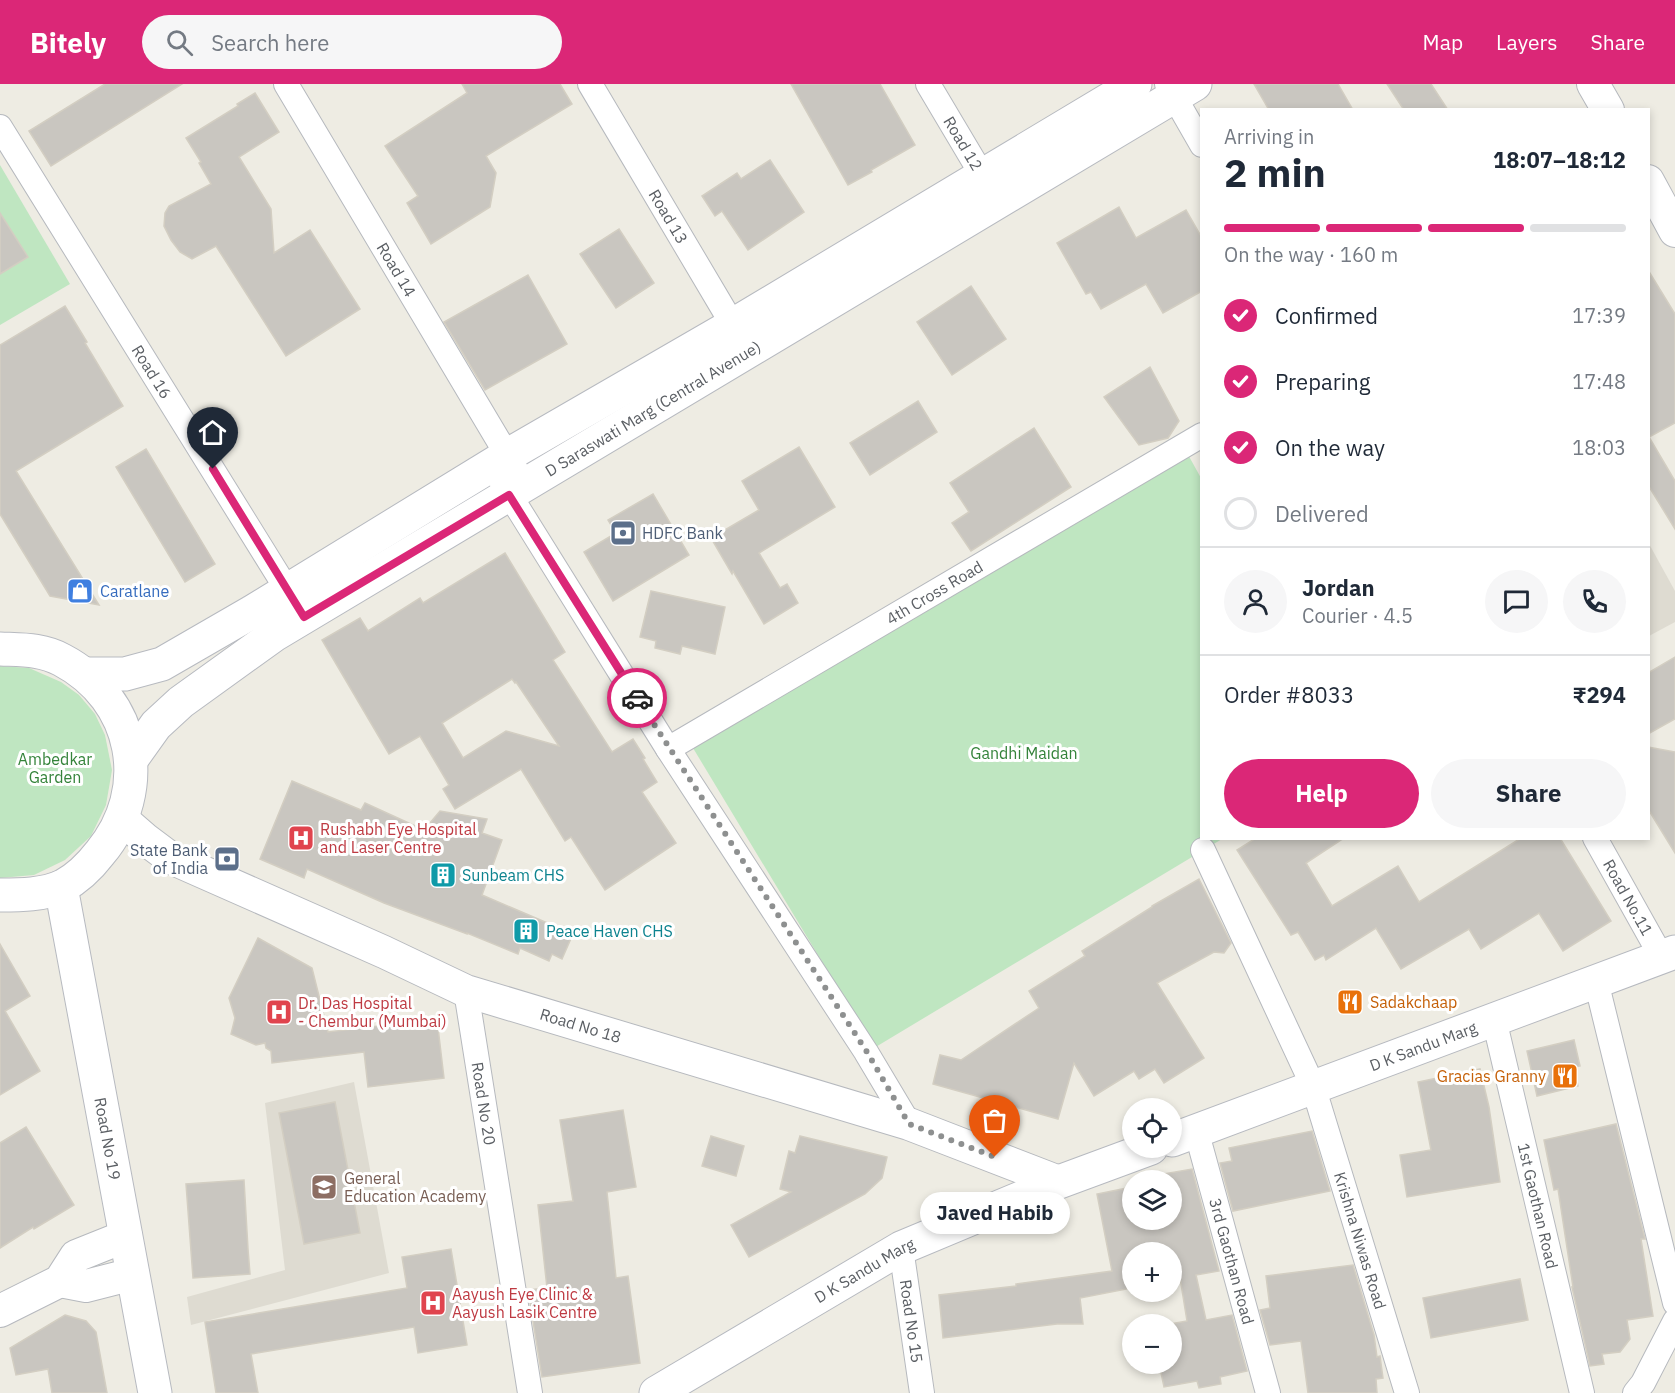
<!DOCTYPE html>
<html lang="en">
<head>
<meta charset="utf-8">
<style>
  body { margin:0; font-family:"IBM Plex Sans",sans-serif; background:#f6f6f7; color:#1f2937; height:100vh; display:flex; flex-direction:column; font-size:22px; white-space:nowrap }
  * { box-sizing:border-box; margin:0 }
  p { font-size:20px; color:#747a83 }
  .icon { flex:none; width:33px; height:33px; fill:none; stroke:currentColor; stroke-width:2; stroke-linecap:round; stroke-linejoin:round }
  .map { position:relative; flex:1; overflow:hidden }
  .drawer { position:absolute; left:1200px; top:24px; width:450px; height:732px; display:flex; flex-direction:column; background:#fff; border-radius:0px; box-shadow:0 3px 9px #0003 }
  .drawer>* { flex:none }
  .controls { position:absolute; left:1122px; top:1014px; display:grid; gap:12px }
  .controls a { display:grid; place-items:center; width:60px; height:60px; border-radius:50%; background:#fff; box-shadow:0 3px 9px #0003; font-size:30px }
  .pin { position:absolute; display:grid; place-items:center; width:51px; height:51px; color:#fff; margin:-62px -26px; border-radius:50% 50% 50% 0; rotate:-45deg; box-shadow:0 0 6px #0007 }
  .pin .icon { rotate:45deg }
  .courier { position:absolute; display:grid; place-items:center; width:60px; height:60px; margin:-30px; border:4px solid #db2777; border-radius:50%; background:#fff; color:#222; box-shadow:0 2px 8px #0007 }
  .bubble { position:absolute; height:42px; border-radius:21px; background:#fff; box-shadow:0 3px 9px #0003; font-size:20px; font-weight:700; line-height:42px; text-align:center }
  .headline em { font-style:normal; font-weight:700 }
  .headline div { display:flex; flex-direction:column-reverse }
  .headline { display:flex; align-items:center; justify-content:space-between; height:102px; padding:0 24px }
  h1 { font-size:39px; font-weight:700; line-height:45px }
  .bar { display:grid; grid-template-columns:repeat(4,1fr); gap:9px 6px; align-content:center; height:72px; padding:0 24px }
  .bar i { height:8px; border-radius:4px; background:#e0e1e3 }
  .bar .selected { background:#db2777 }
  .bar p { grid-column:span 4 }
  .line { display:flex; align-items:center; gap:15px; padding:0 24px; border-top:2px solid #e0e1e3 }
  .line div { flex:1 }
  .round { display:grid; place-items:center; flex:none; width:63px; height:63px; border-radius:32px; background:#f6f6f7 }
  ol { padding:0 24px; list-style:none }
  li { display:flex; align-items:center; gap:18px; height:66px }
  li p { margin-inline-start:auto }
  li .icon { padding:6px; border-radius:50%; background:#db2777; color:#fff; stroke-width:4 }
  li:last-child { color:#747a83 }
  li i { width:33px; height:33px; border:3px solid #e0e1e3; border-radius:50% }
  .primary-button { display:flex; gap:12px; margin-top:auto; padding:12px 24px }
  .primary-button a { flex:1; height:69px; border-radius:36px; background:#db2777; color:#fff; font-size:24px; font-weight:700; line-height:69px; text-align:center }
  .primary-button a+a { background:#f6f6f7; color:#1f2937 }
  header { display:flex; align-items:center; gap:36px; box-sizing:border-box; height:84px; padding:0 30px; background:#db2777; color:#fff }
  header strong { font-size:28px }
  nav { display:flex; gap:33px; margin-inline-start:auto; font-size:21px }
  .search { width:420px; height:54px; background:#f6f6f7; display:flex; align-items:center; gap:15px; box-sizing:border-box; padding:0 21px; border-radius:33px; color:#747a83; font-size:22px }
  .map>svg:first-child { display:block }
</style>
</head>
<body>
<header>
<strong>Bitely</strong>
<div class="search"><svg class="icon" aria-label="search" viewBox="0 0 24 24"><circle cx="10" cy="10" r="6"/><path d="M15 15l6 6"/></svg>Search here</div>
<nav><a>Map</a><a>Layers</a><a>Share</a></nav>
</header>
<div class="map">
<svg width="1675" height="1309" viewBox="0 0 1675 1309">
  <rect width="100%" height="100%" fill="#eeece3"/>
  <g fill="#dedbd1">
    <path d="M1648,458L1675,507V538L1649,552Z"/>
    <path d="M354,998L389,1189L191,1241L187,1213L285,1186L265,1019Z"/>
  </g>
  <g fill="#bfe6c1">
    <path d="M0,81L70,200L0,241Z"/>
    <path d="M1186,367L1201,394L1202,754L1222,755L874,964L693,664Z"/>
    <path d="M0,582L29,584L61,598L79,611L95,630L105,651L112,686L106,721L91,752L65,776L34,791L0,794Z"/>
  </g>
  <g fill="#c9c6c0" stroke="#d3cec2" stroke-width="1.5" fill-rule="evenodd">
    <path d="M105,0H182L51,82L29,47Z"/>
    <path d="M462,0H560L572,20L486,72L496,89L490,123L431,160L407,119L418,112L385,62L467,9Z"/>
    <path d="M791,0H880L915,61L871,86L872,88L848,101Z"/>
    <path d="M1254,0H1338L1353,26H1269Z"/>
    <path d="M1387,0H1431L1448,26H1404Z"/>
    <path d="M255,9L279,48L239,73L271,125L274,169L310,146L360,225L286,272L216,162L192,175L180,168L171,156L164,142L165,129L169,122L211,100L199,79L201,78L186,54L238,22L237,20Z"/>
    <path d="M770,76L804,128L748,166L722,127L715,132L702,112L737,89L741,95Z"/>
    <path d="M1119,123L1136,154L1186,126L1202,154V207L1163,229L1146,200L1101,225L1091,208L1086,210L1057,159Z"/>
    <path d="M0,129L28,173L0,190Z"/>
    <path d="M619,145L654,199L616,224L580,170Z"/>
    <path d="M1648,186L1675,230V339L1649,353L1675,397V445L1648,401Z"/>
    <path d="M528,191L567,260L485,306L444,238Z"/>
    <path d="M971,202L1006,255L952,291L917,238Z"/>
    <path d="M65,222L87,258L85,259L123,322L16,387L99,521L50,512L0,430V261Z"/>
    <path d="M1150,283L1179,337L1168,354L1139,361L1104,313Z"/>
    <path d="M918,317L937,348L870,391L850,359Z"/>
    <path d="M1034,344L1071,403L971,467L952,439L969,428L950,399Z"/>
    <path d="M799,363L835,423L759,469L780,504L787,500L798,519L764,540L733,487L732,490L711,454L759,426L742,397Z"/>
    <path d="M146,365L215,480L185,498L116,383Z"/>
    <path d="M653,410L689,471L613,517L584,468L616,449L608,436Z"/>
    <path d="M505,469L565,568L553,576L612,668L633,655L645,674L643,675L657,698L642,708L676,759L605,806L571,753L565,757L521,685L455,725L443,705L449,701L420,652L389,670L322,556L360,534L368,547L420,514L423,519ZM512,595L515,599L516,598L559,662L506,647L463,674L442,639Z"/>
    <path d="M651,507L725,523L715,570L682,562L680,570L655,564L656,557L640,553Z"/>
    <path d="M1675,573V635L1648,650V589Z"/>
    <path d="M1648,663L1675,668V769L1648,725Z"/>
    <path d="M292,697L361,726L365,719L424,746L440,727L487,735L482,749L502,756L482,811L573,850L562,875L552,870L549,877L520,864L518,870L467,849V850L384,819L307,785L304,794L260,775Z"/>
    <path d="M1256,754H1344L1306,779L1332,822L1398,782L1419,818L1521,754H1560L1611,837L1563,867L1539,829L1481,865L1469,845L1401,885L1376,844L1326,876L1324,871L1315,876L1298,848L1291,851L1237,766Z"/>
    <path d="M1199,795L1231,859L1224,869L1214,868L1157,899L1204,974L1164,999L1155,985L1139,995L1134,987L1094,1012L1074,979L1058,1035L933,1000L940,971L961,976L1039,924L1029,907L1085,872L1082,867L1152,823V822Z"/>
    <path d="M258,854L312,884L328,948L437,935L444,994L368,1003L364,968L272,979L271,967L266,964L265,959L256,961L231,950L235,934L229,914Z"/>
    <path d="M0,860L30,912L5,927L40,987L0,1011Z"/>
    <path d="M1574,956L1580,982L1574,983L1578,1002L1537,1012L1527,967Z"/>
    <path d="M1480,985L1489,1023L1500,1098L1407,1113L1400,1071L1431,1066L1418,998Z"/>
    <path d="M335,1018L360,1149L304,1160L279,1029Z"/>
    <path d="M623,1026L636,1103L607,1108L616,1194L628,1192L640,1279L542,1293L528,1206L547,1204L538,1121L573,1117L560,1036Z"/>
    <path d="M1616,1040L1645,1155H1641L1653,1232L1627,1236L1630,1255L1620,1268L1602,1270L1604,1280L1590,1282L1572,1203H1573L1558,1105L1554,1106L1544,1056Z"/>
    <path d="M26,1043L74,1121L34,1145L33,1143L0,1164V1059Z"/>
    <path d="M1312,1047L1330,1107L1233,1127L1220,1079L1232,1077L1229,1064Z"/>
    <path d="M711,1052L744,1062L736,1092L702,1082Z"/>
    <path d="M800,1052L887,1073L882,1094L865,1110L749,1173L731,1141L791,1108L780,1105L789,1067L795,1069Z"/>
    <path d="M1192,1085L1219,1187L1196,1191L1206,1236L1232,1231L1247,1287L1220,1293L1221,1300L1199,1304L1197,1297L1164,1303L1160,1284H1157L1156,1280H1172V1240H1170L1187,1237L1180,1194L1176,1195L1175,1188L1172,1189V1168H1132V1204L1080,1214L1083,1240H1057L943,1254L939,1211L1016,1202V1200L1112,1187L1097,1110L1132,1103V1136H1172V1096H1164L1163,1090Z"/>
    <path d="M244,1096L248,1165L250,1190L193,1194L186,1100Z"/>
    <path d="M451,1165L467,1261L418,1269L414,1243L251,1270L258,1309H216L205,1238L407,1204L402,1173Z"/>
    <path d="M1353,1181L1374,1251L1377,1273L1380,1272L1383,1294L1376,1295L1377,1309H1308L1301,1257L1270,1261L1260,1226L1270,1224L1266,1192Z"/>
    <path d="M1520,1195L1528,1236L1431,1254L1423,1214Z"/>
    <path d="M65,1231L86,1237L96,1248L107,1309H52L48,1285L16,1291L10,1264Z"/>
  </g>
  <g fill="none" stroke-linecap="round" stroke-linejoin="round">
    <defs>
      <g id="minor">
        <path id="s1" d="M286,0L525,401"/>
        <path id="s2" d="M590,0L740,253"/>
        <path id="s3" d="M928,0L991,106"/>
        <path d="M1167,0L1202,61"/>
        <path id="s4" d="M0,43L296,520"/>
        <path d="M501,397L668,665L866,968L909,1040"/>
        <path id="s5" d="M668,665L1202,351"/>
        <path id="s6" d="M1595,754L1661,872"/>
        <path id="s7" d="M1203,766L1313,1002L1407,1309"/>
        <path d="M1596,897L1675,1219"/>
        <path id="s8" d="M466,907L530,1309"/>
        <path id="s9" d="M1494,935L1582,1309"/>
        <path id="s10" d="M1196,1046L1268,1309"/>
        <path id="s11" d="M901,1164L922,1309"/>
        <path d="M1635,1309L1643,1299L1675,1237"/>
      </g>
      <g id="tertiary">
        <path d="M1593,0L1608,26"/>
        <path d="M1648,97L1675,147"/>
        <path id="s12" d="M122,735L145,755L169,773L384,868L466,907L909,1040L1059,1098"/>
        <path d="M60,1197L86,1202L133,1190"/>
        <path d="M0,1227L60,1197L76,1172L126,1152"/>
      </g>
      <g id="secondary">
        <path d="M0,565C22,566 42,565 62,576C136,615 153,706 100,769C90,782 78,794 63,802C44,811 20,811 0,811"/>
        <path d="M84,590H125L162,580L252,528L508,371L733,241L1135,0"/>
        <path id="s13" d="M131,676L156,641L181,618L274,551L1195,0"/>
        <path id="s14" d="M61,803L155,1309"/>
        <path id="s15" d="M1172,1056L1675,868"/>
        <path id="s16" d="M656,1309L901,1164L1059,1098L1151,1064"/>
      </g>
    </defs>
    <use href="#minor" stroke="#b6b9be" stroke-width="26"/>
    <use href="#tertiary" stroke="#b6b9be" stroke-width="34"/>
    <use href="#secondary" stroke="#b7bac0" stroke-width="35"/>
    <use href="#minor" stroke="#fff" stroke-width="24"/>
    <use href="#tertiary" stroke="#fff" stroke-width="32"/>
    <use href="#secondary" stroke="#fff" stroke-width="33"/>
  </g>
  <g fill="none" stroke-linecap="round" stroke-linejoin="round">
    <path stroke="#8e9090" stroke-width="6" stroke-dasharray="0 10.8" d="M637,614L867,968L909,1040L995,1073"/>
    <path stroke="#db2777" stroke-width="8" d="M213,385L304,533L509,411L637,614"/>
  </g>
  <defs>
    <symbol id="bank-square" viewBox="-11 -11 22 22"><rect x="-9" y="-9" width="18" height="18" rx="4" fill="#5c6f8a" stroke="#fff"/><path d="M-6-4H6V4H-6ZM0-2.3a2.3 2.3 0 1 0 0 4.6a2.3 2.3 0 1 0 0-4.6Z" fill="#fff"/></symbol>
    <symbol id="shop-square" viewBox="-11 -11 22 22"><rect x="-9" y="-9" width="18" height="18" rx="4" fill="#3f7fe0" stroke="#fff"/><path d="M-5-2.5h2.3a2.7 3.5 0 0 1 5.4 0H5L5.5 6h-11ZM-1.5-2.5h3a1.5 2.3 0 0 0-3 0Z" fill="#fff"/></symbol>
    <symbol id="hospital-square" viewBox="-11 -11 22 22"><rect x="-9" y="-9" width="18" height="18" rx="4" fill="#e0444e" stroke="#fff"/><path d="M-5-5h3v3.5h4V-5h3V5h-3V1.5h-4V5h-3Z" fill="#fff"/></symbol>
    <symbol id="building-square" viewBox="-11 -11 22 22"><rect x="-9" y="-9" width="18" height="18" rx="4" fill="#0f9aa8" stroke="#fff"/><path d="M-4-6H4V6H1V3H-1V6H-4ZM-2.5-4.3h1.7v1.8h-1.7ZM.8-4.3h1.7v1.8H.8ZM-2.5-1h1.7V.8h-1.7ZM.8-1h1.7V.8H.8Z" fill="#fff"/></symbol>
    <symbol id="restaurant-square" viewBox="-11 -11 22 22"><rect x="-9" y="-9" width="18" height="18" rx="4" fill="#e8710a" stroke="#fff"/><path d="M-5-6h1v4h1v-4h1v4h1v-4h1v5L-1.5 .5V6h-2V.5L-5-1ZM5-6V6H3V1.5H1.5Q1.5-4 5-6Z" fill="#fff"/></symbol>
    <symbol id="school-square" viewBox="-11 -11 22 22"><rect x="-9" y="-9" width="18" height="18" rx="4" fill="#8d6e63" stroke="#fff"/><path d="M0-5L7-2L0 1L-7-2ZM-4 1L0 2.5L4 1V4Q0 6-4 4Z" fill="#fff"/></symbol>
  </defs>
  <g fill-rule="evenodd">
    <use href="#bank-square" x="608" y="434" width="30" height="30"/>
    <use href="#shop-square" x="65" y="492" width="30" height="30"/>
    <use href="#hospital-square" x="286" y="739" width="30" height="30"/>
    <use href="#bank-square" x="212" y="760" width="30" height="30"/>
    <use href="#building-square" x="428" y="776" width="30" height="30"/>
    <use href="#building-square" x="511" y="832" width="30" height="30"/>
    <use href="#restaurant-square" x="1335" y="903" width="30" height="30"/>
    <use href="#hospital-square" x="264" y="913" width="30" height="30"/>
    <use href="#restaurant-square" x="1550" y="977" width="30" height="30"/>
    <use href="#school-square" x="309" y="1088" width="30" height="30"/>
    <use href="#hospital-square" x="418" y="1204" width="30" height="30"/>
  </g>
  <g text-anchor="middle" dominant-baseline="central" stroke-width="6" stroke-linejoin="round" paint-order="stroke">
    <g font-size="16" fill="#5b5f64" stroke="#fff">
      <text stroke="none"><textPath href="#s3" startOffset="69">Road 12</textPath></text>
      <text stroke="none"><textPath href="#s2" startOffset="154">Road 13</textPath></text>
      <text stroke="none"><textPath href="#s1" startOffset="216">Road 14</textPath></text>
      <text stroke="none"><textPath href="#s4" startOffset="288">Road 16</textPath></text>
      <text stroke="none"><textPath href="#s13" startOffset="633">D Saraswati Marg (Central Avenue)</textPath></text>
      <text stroke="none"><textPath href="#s5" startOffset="309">4th Cross Road</textPath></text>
      <text stroke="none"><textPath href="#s6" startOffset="68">Road No.11</textPath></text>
      <text stroke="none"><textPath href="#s12" startOffset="506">Road No 18</textPath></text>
      <text stroke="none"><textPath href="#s15" startOffset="268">D K Sandu Marg</textPath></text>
      <text stroke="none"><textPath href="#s8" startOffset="114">Road No 20</textPath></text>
      <text stroke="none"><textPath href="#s14" startOffset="256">Road No 19</textPath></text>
      <text stroke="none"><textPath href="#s9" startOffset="192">1st Gaothan Road</textPath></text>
      <text stroke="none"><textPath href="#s7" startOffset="422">Krishna Niwas Road</textPath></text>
      <text stroke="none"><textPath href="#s10" startOffset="136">3rd Gaothan Road</textPath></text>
      <text stroke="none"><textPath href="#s16" startOffset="242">D K Sandu Marg</textPath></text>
      <text stroke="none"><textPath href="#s11" startOffset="74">Road No 15</textPath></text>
    </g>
    <g font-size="16" fill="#4e5e75" stroke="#fff" text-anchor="start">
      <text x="642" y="449">HDFC Bank</text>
      <text x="208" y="766" text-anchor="end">State Bank<tspan x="208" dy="18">of India</tspan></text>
    </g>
    <g font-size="16" fill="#366cbe" stroke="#fff" text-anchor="start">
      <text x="100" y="507">Caratlane</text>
    </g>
    <g font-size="16" fill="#34833a" stroke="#fff">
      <text x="1024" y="669">Gandhi Maidan</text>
      <text x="55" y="675">Ambedkar<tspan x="55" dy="18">Garden</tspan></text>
    </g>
    <g font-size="16" fill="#be3a42" stroke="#fff" text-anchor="start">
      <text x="320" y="745">Rushabh Eye Hospital<tspan x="320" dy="18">and Laser Centre</tspan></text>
      <text x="298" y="919">Dr. Das Hospital<tspan x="298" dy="18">- Chembur (Mumbai)</tspan></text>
      <text x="452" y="1210">Aayush Eye Clinic &amp;<tspan x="452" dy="18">Aayush Lasik Centre</tspan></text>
    </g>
    <g font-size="16" fill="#0d838f" stroke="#fff" text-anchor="start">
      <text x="462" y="791">Sunbeam CHS</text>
      <text x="546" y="847">Peace Haven CHS</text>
    </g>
    <g font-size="16" fill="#c56008" stroke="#fff" text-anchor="start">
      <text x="1370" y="918">Sadakchaap</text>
      <text x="1546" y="992" text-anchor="end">Gracias Granny</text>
    </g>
    <g font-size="16" fill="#785e54" stroke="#fff" text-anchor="start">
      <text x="344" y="1094">General<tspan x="344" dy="18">Education Academy</tspan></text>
    </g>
  </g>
</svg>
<div class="controls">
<a><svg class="icon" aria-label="locate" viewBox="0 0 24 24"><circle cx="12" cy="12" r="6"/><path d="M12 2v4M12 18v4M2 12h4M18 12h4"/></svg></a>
<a><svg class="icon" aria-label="layers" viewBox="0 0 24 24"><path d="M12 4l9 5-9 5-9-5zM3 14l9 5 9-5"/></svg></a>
<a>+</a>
<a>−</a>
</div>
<div class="pin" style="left:995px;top:1073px;background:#ea580c"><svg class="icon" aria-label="bag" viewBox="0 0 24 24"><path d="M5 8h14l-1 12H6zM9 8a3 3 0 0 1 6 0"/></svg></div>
<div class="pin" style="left:213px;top:385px;background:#1f2937"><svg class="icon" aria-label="home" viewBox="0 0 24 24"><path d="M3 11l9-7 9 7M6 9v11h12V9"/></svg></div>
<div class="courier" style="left:637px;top:614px"><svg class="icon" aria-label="car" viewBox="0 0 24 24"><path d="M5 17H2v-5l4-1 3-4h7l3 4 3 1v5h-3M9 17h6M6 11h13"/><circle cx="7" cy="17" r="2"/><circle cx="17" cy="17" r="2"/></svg></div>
<div class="bubble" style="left:920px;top:1108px;width:150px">Javed Habib</div>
<section class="drawer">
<div class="headline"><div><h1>2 min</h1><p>Arriving in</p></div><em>18:07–18:12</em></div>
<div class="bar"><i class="selected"></i><i class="selected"></i><i class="selected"></i><i></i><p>On the way · 160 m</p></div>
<ol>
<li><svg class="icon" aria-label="check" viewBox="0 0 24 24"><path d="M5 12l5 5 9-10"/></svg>Confirmed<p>17:39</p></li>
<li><svg class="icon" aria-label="check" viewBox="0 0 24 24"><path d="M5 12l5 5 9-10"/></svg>Preparing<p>17:48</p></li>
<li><svg class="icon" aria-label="check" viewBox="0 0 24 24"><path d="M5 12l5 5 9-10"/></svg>On the way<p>18:03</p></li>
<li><i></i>Delivered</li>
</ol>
<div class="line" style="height:108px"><a class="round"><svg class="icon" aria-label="person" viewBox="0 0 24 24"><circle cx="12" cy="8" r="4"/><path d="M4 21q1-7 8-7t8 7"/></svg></a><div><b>Jordan</b><p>Courier · 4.5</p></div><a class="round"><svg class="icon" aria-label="chat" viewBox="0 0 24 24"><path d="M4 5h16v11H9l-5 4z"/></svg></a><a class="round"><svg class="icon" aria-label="phone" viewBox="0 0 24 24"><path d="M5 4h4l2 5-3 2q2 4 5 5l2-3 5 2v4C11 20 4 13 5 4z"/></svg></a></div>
<div class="line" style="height:78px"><div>Order #8033</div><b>₹294</b></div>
<div class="primary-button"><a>Help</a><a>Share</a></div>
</section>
</div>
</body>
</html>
